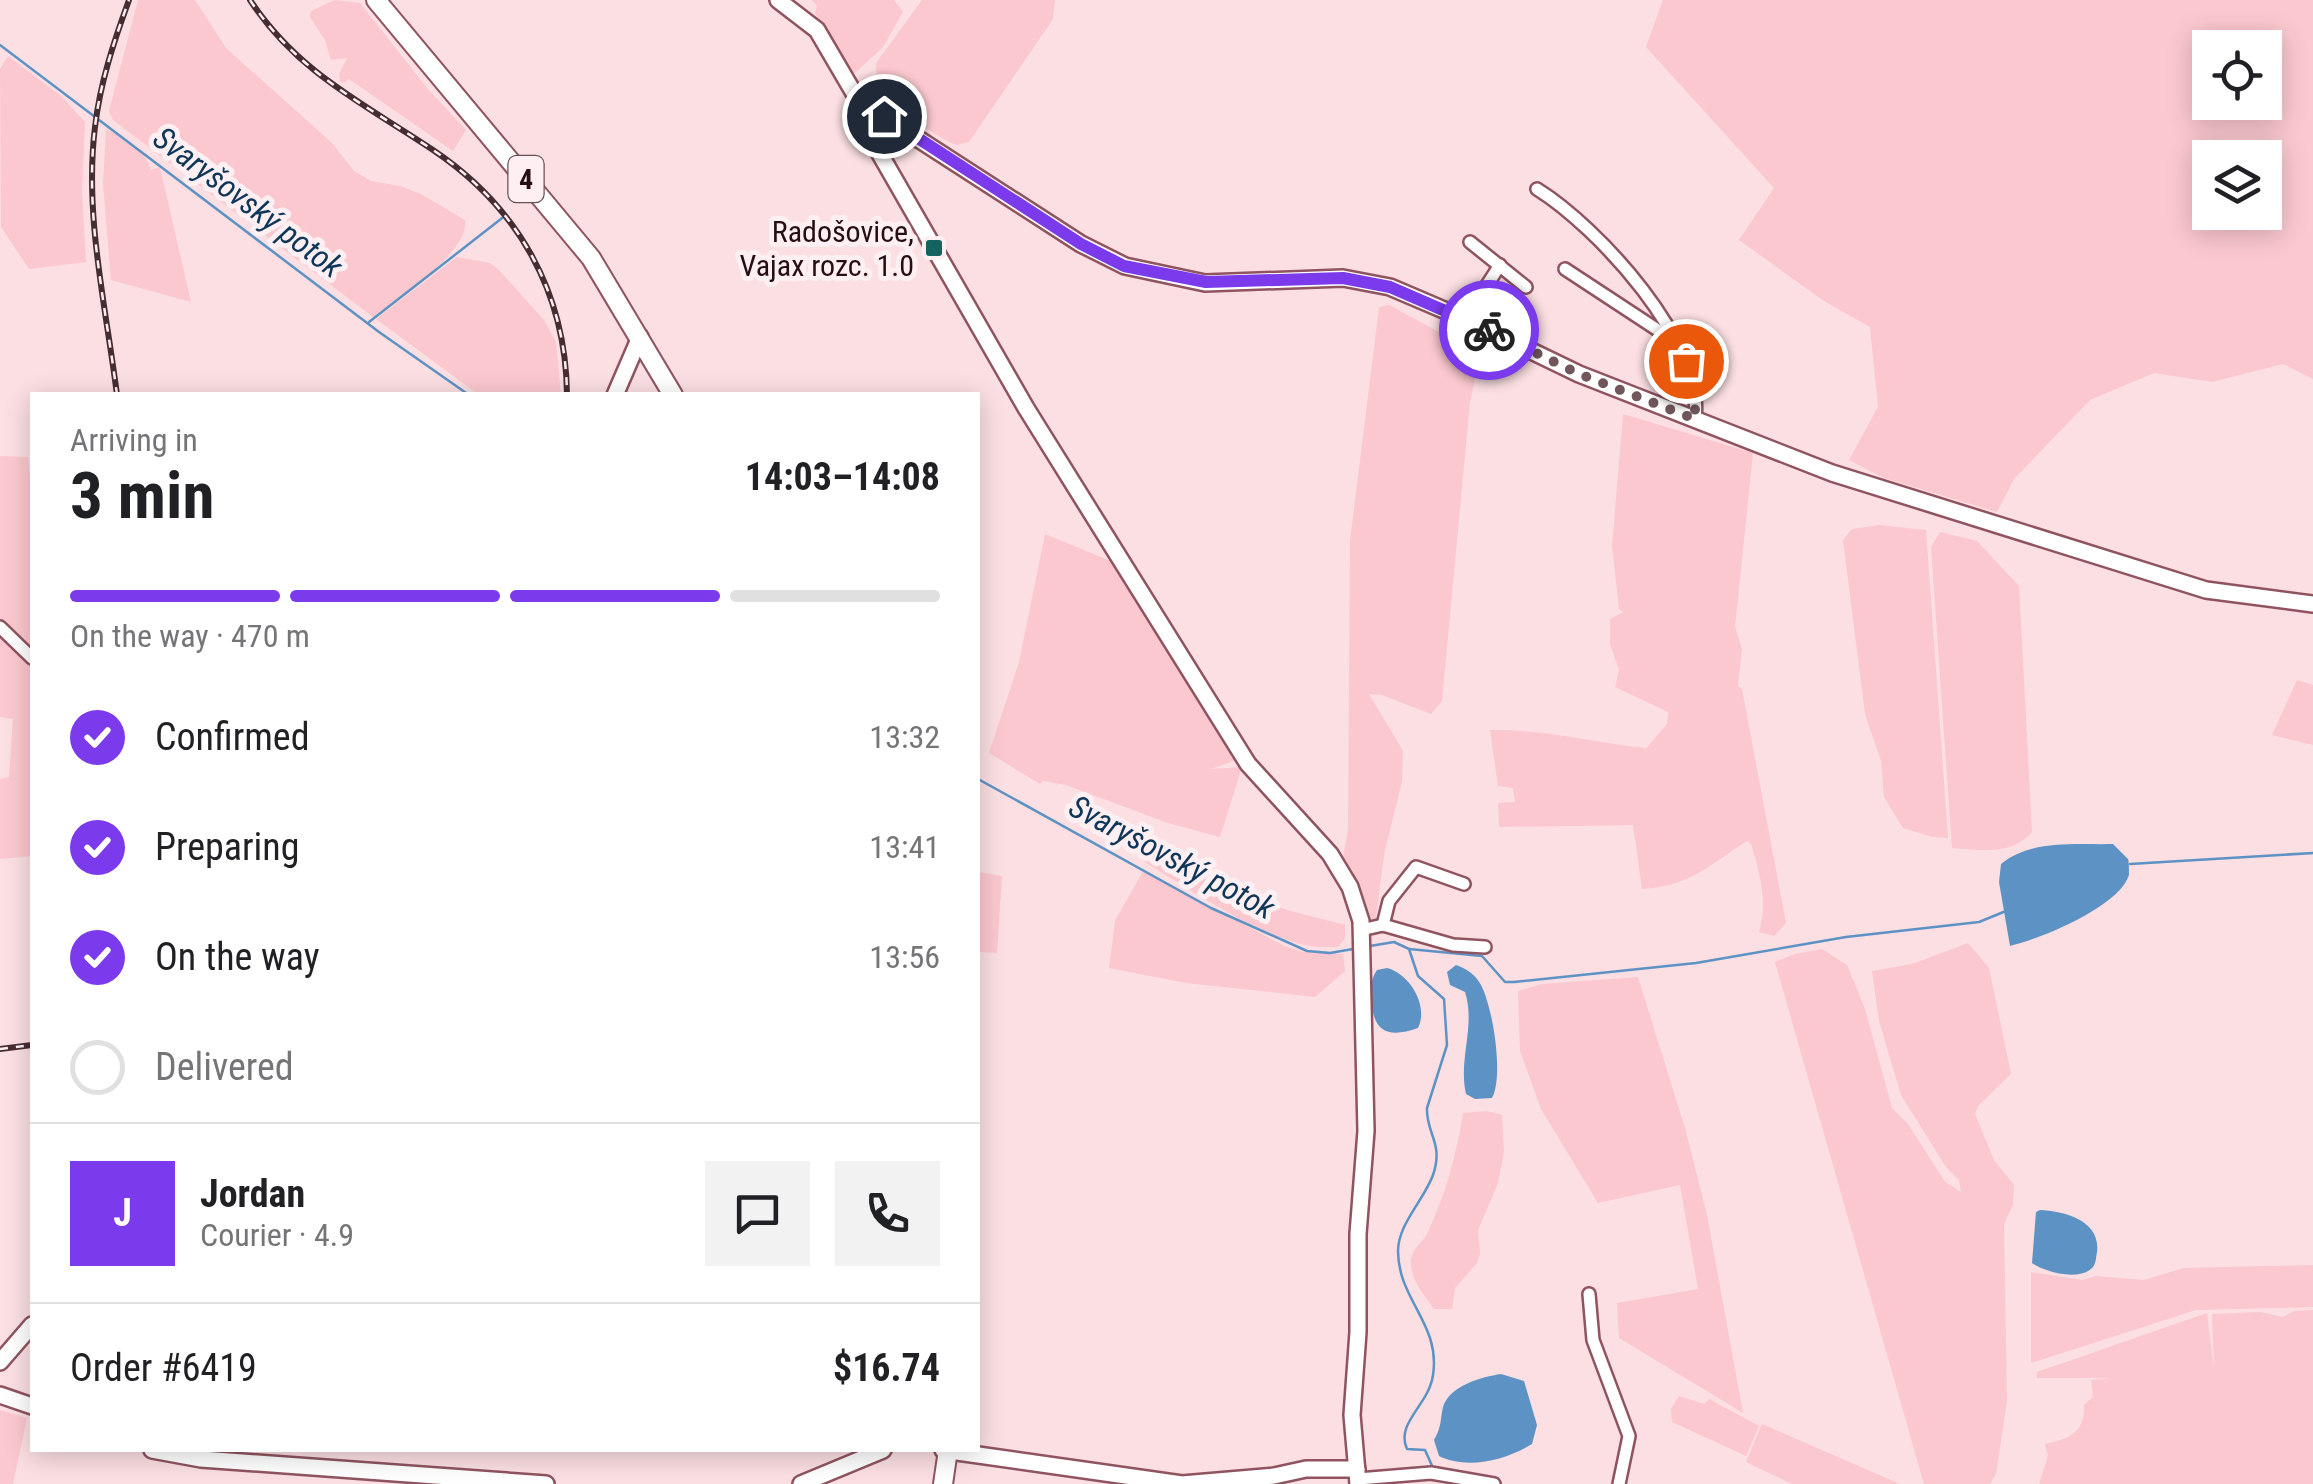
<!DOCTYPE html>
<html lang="en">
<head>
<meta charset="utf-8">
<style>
  body { margin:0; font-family:"Roboto Condensed",sans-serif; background:#f2f2f2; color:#202124; height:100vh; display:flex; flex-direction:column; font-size:38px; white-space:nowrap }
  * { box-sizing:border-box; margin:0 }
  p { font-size:32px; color:#757577 }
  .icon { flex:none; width:55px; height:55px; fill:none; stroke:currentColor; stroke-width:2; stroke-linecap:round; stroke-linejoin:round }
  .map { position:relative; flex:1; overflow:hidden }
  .drawer { position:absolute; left:30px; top:392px; width:950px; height:1060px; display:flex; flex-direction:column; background:#fff; border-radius:0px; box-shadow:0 5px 25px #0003 }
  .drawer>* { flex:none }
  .tools { position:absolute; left:2192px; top:30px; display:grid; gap:20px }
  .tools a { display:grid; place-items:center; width:90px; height:90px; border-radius:0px; background:#fff; box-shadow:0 5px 25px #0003; font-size:50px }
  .pin { position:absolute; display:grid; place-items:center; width:85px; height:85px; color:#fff; margin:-42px; border:5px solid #fff; border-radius:50%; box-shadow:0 2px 10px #0007 }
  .courier { position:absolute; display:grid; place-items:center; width:100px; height:100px; margin:-50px; border:8px solid #7c3aed; border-radius:50%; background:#fff; color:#222; box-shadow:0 2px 12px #0007 }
  .headline em { font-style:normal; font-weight:700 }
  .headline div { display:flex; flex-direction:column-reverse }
  .headline { display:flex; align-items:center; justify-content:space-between; height:170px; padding:0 40px }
  h1 { font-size:65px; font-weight:700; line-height:75px }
  .bar { display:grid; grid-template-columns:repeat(4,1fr); gap:15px 10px; align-content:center; height:120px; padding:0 40px }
  .bar i { height:12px; border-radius:8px; background:#e0e0e0 }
  .bar .on { background:#7c3aed }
  .bar p { grid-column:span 4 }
  .line { display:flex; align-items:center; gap:25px; padding:0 40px; border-top:2px solid #e0e0e0 }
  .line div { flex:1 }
  .round { display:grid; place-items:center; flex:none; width:105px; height:105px; border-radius:0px; background:#f2f2f2 }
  ol { padding:0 40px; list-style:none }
  li { display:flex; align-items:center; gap:30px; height:110px }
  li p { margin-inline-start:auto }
  li .icon { padding:10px; border-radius:50%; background:#7c3aed; color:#fff; stroke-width:4 }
  li:last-child { color:#757577 }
  li i { width:55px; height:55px; border:5px solid #e0e0e0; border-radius:50% }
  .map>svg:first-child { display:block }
</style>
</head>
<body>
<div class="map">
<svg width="2313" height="1484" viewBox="0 0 2313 1484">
  <rect width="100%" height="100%" fill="#fbdfe2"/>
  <g fill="#fbc8cf" fill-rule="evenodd">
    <path d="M138,0H195L226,48L332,143L354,171L371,181L400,186L421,194L465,220C470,252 397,298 373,317L113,120L109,111Z"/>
    <path d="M335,0L360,3L427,88L466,130L453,151L349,79L343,83L340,81L339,74L347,58L331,60L325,40L310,17L311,11Z"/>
    <path d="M812,0H894L903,12L883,47L855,73L851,72L815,13L817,6Z"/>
    <path d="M922,0H1055L1053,19L969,142L956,145L945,140L877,97L876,63Z"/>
    <path d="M1663,0H2313V379L2283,364L2212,382L2154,373L2090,400L2014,479L1997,512L1884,478L1849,460L1878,407L1870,327L1824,301L1739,240L1774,188L1646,47ZM2210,48H2265V102H2210ZM2210,158H2265V212H2210Z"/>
    <path d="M8,56L61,96L85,122L82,191L86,262L29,269L1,227L0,69Z"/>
    <path d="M106,129C125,138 145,150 151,170L160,167L191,302L111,280L103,184Z"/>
    <path d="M457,257L490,263L499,270L544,320L556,342L561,395H479L376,319Z"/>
    <path d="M1389,305L1467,347L1479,361L1470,402L1442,701L1431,714L1382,695L1369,694L1403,751L1402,781L1384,855L1376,918L1366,922L1355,882L1343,858L1348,829L1350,541L1379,307Z"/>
    <path d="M1623,414L1753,453L1735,627L1742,649L1738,686L1742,689L1786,923L1774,936L1759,932C1768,901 1760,874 1751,844L1747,841C1707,866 1691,886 1642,889L1633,825L1499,827L1498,803L1515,802L1513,788L1498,786L1490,730C1542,729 1593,742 1645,748L1644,751L1667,724L1668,712L1615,687L1619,670L1610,644V619L1623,612L1619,609L1612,546Z"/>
    <path d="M0,456L28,457L32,492V651L0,621Z"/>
    <path d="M1879,525L1926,530L1948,838L1932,837L1903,828L1884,797L1881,761L1865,714L1843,540L1852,529Z"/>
    <path d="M1940,532L1977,541L2019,586L2032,832C2011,856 1981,850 1952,848L1931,547Z"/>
    <path d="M1045,534L1113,562L1234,761L1211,769L1242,767L1220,837L1168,823L1066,785L1043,781L1040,784L989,753L1019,662Z"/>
    <path d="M0,628L32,659V856L0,859V779L9,777L13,719L0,717Z"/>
    <path d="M2297,680L2313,685V745L2272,735Z"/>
    <path d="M1143,861L1168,865L1287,910L1345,925V938L1339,946C1286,958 1189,888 1143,861Z"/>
    <path d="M1143,871L1284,946L1303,952L1343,954L1345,971L1315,997L1186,983L1109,968L1115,921Z"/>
    <path d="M978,872L1002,876L997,953L978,952Z"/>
    <path d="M1968,943L1989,968L2011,1074L1978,1106L1975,1114L1994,1160L2014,1185L2013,1205L2004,1224L2007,1401L1996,1474L1990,1484H1924L1775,962L1795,954L1822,949L1847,965L1865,1009L1892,1108L1908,1124L1945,1182L1961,1192L1959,1180L1946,1167L1901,1095L1879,1021L1872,971L1912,964Z"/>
    <path d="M1638,977L1685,1128L1707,1215L1743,1413L1619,1338L1617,1303L1698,1289L1680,1185L1598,1203L1541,1109L1520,1051L1518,991L1542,984Z"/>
    <path d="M1487,1111L1502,1115L1504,1152L1498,1183L1478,1230L1480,1253L1477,1263L1455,1288L1452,1309H1434C1424,1294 1410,1280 1411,1260C1412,1249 1422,1243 1427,1234C1446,1193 1456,1157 1463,1113Z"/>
    <path d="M2313,1265V1307L2196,1310L2031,1363V1272L2083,1280L2096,1276L2144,1280L2184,1268Z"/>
    <path d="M2313,1310V1484H2039L2048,1456L2045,1444C2070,1439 2085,1432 2084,1405L2093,1397L2091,1380L2110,1378H2037V1372L2207,1313L2214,1369L2212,1314L2260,1312L2283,1317L2294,1311Z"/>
    <path d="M1679,1396L1704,1404L1709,1399L1759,1426L1746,1456L1672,1422L1671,1409Z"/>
    <path d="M0,1410L27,1418L13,1484H0Z"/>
    <path d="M1762,1424L1900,1484H1792L1746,1462Z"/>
  </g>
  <g fill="#5d92c5">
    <path d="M2113,844L2128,859C2129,861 2129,873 2129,875C2119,907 2040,939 2010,946L1999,882L2001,864C2031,839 2076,845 2113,844Z"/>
    <path d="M1456,965C1467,969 1475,974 1481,985C1493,1008 1504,1076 1492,1098L1475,1099L1466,1094C1458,1059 1476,1026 1465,992L1450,985L1447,972Z"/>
    <path d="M1387,968C1410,974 1429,1006 1418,1028C1390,1038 1373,1033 1372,1002C1371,989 1370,980 1377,970Z"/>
    <path d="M2040,1210C2065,1211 2101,1221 2097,1252C2096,1257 2096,1263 2093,1267C2080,1282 2045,1272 2032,1263L2036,1212Z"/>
    <path d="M1501,1374L1524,1381L1537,1425L1532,1444C1506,1460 1468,1470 1439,1456L1434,1440C1442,1426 1440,1421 1443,1407C1450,1385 1482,1377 1501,1374Z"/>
  </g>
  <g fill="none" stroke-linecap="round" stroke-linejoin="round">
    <g stroke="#5d92c5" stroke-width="2.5">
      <path d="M0,45L379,332L469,395"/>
      <path d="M369,322L506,215"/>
      <path d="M978,779L1211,908L1307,951L1330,953L1353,949"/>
      <path d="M2130,864L2313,853"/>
      <path d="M1370,946L1394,942L1409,949L1418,976L1444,999L1447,1045L1427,1108C1426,1134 1444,1143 1433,1175C1424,1200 1398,1224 1398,1251C1398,1300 1441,1324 1433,1375C1429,1405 1395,1423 1407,1449L1425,1450L1433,1468"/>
      <path d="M1409,949L1482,956L1505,982H1514L1696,963L1846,937L1979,922L2006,911"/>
    </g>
    <defs>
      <g id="street">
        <path d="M1537,189C1598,227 1705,343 1695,419"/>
        <path d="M1470,242L1526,287"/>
        <path d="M1565,269L1670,338"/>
        <path d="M1465,319L1500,265"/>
        <path d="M0,627L32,658"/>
        <path d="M1383,925L1389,901L1416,867L1464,884"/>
        <path d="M1361,930L1383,925L1453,945L1485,947"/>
        <path d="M1589,1294L1593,1340L1629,1436L1619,1484"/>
        <path d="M1358,1479L1431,1473L1494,1484"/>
      </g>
      <g id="secondary">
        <path d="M778,0L817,30L858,100L880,154L1026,408L1248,764L1330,854L1350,887L1361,921L1366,1131L1358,1234V1332L1352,1415L1358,1484"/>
        <path d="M858,100L1081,244L1125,266L1205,283L1343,278L1390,287L1465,319L1579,374L1832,473L2206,590L2313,604"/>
        <path d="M615,395L640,337"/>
        <path d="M0,1362L32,1325"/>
        <path d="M0,1395L32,1406"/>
        <path d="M152,1450L201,1459L546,1484"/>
        <path d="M943,1450L1182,1484L1274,1476L1306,1469H1357"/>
        <path d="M801,1484L883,1450"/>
      </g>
      <g id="primary">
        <path d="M376,0L591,258L673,395"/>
        <path d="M943,1484L948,1450"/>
      </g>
    </defs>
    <use href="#street" stroke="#8f545f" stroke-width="16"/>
    <use href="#secondary" stroke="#8f545f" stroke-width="20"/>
    <use href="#primary" stroke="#8f545f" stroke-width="22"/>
    <use href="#street" stroke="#fff" stroke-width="11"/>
    <use href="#secondary" stroke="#fff" stroke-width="15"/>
    <use href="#primary" stroke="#fff" stroke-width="18"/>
    <defs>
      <g id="rail">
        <path d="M250,0C298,73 363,103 433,150C518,207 566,292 567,395"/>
        <path d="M117,395C106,307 84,215 95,127C100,83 114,41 129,0"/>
        <path d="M0,1049L32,1045"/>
      </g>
    </defs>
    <use href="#rail" stroke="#462d32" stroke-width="6"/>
    <use href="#rail" stroke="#fef0f2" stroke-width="2.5" stroke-dasharray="8" stroke-linecap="butt"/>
  </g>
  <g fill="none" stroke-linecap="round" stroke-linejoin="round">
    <path stroke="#71575b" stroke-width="10" stroke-dasharray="0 18" d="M1489,330L1579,374L1695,419V397L1686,361"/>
    <path stroke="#7c3aed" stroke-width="12" d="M884,116L1081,244L1124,266L1206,282L1343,278L1390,287L1489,330"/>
  </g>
  <rect fill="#15635e" stroke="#fef0f2" stroke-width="4" x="924" y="238" width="20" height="20" rx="5"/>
  <g text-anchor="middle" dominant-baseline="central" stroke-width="10" stroke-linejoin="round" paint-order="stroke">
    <rect fill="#fef0f2" stroke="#675256" stroke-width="2.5" x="508.5" y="156" width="35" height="46" rx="8"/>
    <g font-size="28" font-weight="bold" fill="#260e13">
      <text x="526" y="179">4</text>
    </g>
    <g font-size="30" fill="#260e13" stroke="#fef0f2" text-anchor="end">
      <text x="914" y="231">Radošovice,<tspan x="914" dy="34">Vajax rozc. 1.0</tspan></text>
    </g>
    <g font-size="32" font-style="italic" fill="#0e3658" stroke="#fef0f2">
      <text transform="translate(248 202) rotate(37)">Svaryšovský potok</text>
      <text transform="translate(1172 857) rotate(28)">Svaryšovský potok</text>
    </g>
  </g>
</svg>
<div class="tools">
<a><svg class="icon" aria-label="locate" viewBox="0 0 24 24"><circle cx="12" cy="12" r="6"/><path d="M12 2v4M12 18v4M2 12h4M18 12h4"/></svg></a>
<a><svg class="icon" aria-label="layers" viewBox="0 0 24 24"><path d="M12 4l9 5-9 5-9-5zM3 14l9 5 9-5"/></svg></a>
</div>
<div class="pin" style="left:1686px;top:361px;background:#ea580c"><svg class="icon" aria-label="bag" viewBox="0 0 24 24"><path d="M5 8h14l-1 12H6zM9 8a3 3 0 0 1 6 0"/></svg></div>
<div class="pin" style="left:884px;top:116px;background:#1f2937"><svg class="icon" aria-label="home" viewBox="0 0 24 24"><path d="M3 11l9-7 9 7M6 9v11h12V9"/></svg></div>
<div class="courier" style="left:1489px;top:330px"><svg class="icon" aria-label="bike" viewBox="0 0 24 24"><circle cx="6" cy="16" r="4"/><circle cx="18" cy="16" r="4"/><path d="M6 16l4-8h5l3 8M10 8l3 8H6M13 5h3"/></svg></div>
<section class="drawer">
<div class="headline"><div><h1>3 min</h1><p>Arriving in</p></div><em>14:03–14:08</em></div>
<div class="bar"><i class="on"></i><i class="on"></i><i class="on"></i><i></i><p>On the way · 470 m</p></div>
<ol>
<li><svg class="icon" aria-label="check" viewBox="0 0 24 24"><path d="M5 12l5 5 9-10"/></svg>Confirmed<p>13:32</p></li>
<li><svg class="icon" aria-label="check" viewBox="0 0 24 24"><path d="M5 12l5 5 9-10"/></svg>Preparing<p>13:41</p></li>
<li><svg class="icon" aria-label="check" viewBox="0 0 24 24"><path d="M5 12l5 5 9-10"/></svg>On the way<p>13:56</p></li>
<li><i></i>Delivered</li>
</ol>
<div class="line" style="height:180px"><b class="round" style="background:#7c3aed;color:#fff">J</b><div><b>Jordan</b><p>Courier · 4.9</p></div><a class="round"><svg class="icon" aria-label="chat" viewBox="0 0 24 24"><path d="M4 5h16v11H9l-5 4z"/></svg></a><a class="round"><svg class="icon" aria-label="phone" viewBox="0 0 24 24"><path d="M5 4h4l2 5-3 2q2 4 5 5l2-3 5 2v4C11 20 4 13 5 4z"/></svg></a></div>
<div class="line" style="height:130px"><div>Order #6419</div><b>$16.74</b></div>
</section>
</div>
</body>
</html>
